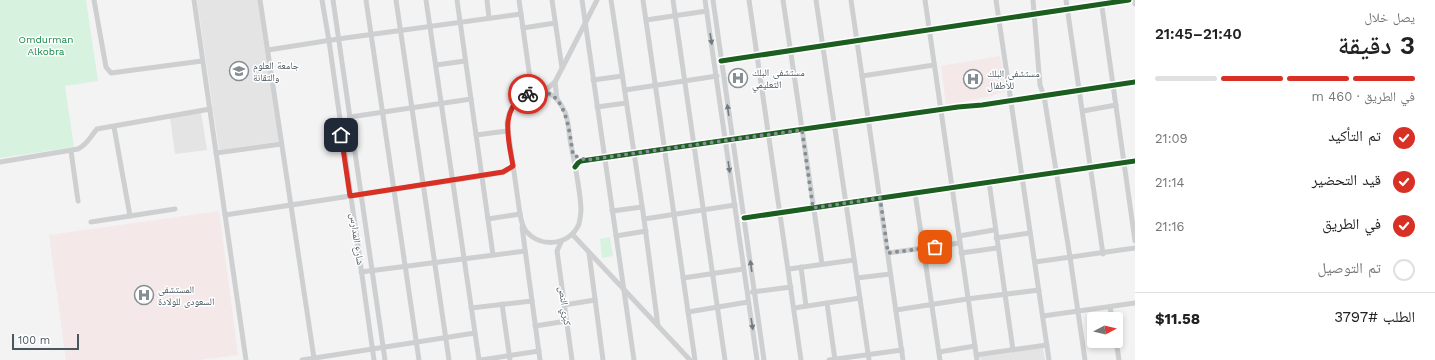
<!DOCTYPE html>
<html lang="ar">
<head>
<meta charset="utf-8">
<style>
  body { margin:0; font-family:"Work Sans","Noto Naskh Arabic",sans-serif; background:#f6f6f6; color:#222; direction:rtl; height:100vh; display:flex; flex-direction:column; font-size:15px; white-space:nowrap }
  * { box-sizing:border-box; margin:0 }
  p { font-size:13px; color:#767676 }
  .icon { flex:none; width:22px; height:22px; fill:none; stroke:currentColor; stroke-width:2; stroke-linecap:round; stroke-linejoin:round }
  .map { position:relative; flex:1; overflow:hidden; direction:ltr }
  .panel { display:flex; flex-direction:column; background:#fff; width:300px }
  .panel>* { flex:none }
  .needle { width:26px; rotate:83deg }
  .buttons { position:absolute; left:1087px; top:312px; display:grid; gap:8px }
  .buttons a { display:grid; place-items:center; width:36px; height:36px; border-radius:4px; background:#fff; box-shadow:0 2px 6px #0003; font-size:20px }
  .scale { position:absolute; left:12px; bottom:10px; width:67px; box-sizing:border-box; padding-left:4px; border:2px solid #495760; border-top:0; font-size:11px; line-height:14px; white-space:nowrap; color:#495760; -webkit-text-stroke:3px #fff; paint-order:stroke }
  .pin { position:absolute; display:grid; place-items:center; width:34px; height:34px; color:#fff; margin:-17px; border-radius:8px; box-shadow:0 2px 6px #0006 }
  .courier { position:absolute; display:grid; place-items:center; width:40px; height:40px; margin:-20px; border:3px solid #d93025; border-radius:50%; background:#fff; color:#222; box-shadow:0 1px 5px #0007 }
  .overview em { font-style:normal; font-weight:600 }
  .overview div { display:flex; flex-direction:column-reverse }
  .overview { display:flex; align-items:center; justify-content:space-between; height:68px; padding:0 20px }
  h1 { font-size:26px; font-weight:600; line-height:30px }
  .bar { display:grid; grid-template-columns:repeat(4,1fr); gap:6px 4px; align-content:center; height:48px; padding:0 20px }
  .bar i { height:5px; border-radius:3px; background:#e0e0e0 }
  .bar .active { background:#d93025 }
  .bar p { grid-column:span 4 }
  .line { display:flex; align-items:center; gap:10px; padding:0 20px; border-top:1px solid #e0e0e0 }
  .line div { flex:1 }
  ol { padding:0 20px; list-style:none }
  li { display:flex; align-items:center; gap:12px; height:44px }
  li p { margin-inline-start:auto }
  li .icon { padding:4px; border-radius:50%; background:#d93025; color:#fff; stroke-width:4 }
  li:last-child { color:#767676 }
  li i { width:22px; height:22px; border:2px solid #e0e0e0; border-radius:50% }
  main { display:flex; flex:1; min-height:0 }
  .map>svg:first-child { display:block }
</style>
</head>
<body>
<main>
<section class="panel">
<div class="overview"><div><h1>3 دقيقة</h1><p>يصل خلال</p></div><em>21:40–21:45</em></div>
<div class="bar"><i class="active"></i><i class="active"></i><i class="active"></i><i></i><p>في الطريق · 460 m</p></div>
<ol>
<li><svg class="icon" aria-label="check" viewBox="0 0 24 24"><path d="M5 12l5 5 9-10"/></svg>تم التأكيد<p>21:09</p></li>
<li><svg class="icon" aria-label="check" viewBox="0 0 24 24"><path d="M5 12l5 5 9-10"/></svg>قيد التحضير<p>21:14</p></li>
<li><svg class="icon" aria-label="check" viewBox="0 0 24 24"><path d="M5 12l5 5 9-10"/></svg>في الطريق<p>21:16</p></li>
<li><i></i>تم التوصيل</li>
</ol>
<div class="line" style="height:52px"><div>الطلب #3797</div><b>$11.58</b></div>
</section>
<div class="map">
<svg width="1135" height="360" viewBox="0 0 1135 360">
  <rect width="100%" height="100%" fill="#f3f3f3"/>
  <g fill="#e5e4e5">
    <path d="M197,0H260L281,141L219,150Z"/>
    <path d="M201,112L207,150L175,154L170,117Z"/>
    <path d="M1043,348L1045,360H981L980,357Z"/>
  </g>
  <g fill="#f4e8e8">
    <path d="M1000,56L1006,91L991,96L946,105L941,66Z"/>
    <path d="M219,211L238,355L199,360H66L49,235Z"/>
  </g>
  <g fill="#d8f2e0">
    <path d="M0,0H86L98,81L65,86L74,147L0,158Z"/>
    <path d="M610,237L613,256L602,258L600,239Z"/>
  </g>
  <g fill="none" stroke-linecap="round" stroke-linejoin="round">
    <g stroke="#cdcfd1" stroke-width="5">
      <path d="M94,0L106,67L111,73L202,61"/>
      <path d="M194,0L246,360"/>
      <path d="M260,0L314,358"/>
      <path d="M322,0L329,41L374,360"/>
      <path d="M333,0L385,360"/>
      <path d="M366,0L419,360"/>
      <path d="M396,0L449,360"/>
      <path d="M426,0L479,360"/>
      <path d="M457,0L493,255"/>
      <path d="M487,0L489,18"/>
      <path d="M519,0L532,92"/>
      <path d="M552,0L562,68"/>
      <path d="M582,0L634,360"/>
      <path d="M611,0L644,219L658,326"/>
      <path d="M643,0L695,360"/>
      <path d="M673,0L725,360"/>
      <path d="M705,0L757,360"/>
      <path d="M713,0L764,360"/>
      <path d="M749,0L801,360"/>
      <path d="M783,0L822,264"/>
      <path d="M816,0L869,360"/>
      <path d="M851,0L903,360"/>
      <path d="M925,0L977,360"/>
      <path d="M996,0L1049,360"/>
      <path d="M1033,0L1040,85L1044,96L1070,257L1085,360"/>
      <path d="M1066,0L1103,254"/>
      <path d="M1101,0L1135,241"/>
      <path d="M1134,0L1135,4"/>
      <path d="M646,20L707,11"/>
      <path d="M523,28L555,23"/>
      <path d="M268,50L338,39L521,14"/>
      <path d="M721,61L1129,0"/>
      <path d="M436,65L465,61"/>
      <path d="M862,76L934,65"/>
      <path d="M593,80L622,76"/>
      <path d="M555,82L557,100"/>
      <path d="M625,90L717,76"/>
      <path d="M532,92C541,91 550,92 557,99C560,103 563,108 565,112C569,122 569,135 571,145C575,166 580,188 581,209C581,214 580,219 579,224C570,245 541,249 526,231C522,226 521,220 520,214L507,123C509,108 517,97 532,92Z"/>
      <path d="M543,92L555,82L597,0"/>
      <path d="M597,107L626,103"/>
      <path d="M1083,111L1116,105"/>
      <path d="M350,117L471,99"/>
      <path d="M114,127L130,216"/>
      <path d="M476,135L507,131"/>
      <path d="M71,151L78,201"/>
      <path d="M216,153L281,144"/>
      <path d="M0,162L78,149C89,143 89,138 97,129L210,109"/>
      <path d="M575,167L578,163L581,161L958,107L982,105L1135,82"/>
      <path d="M989,182L1013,350"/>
      <path d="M915,193L940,360"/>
      <path d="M612,211L642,207"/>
      <path d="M225,215L482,176L503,172L513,166"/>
      <path d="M744,218L1135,161"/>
      <path d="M488,219L520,214"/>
      <path d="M644,219L735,205"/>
      <path d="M91,222L175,209"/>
      <path d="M522,227L540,360"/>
      <path d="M572,234L690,360"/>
      <path d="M616,236L646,231"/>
      <path d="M959,236L994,230"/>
      <path d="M996,238L1030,233"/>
      <path d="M561,242L557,251L572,360"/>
      <path d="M589,253L603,360"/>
      <path d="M888,253L960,243"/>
      <path d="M961,253L997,248"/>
      <path d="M1035,262L1135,248"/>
      <path d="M801,267L806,306"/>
      <path d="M789,269L854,260"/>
      <path d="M361,272L525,251"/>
      <path d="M683,278L743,269"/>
      <path d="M857,278L890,274"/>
      <path d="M752,292L791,287"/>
      <path d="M827,303L835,360"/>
      <path d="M502,304L510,360"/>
      <path d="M564,305L595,300"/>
      <path d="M1110,307L1112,319"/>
      <path d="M471,308L532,301"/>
      <path d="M794,308L860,298"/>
      <path d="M896,310L967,299L1039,290"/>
      <path d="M688,312L748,302"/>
      <path d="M1043,316L1135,303"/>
      <path d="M535,326L567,321"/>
      <path d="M1116,341L1119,360"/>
      <path d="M939,352L975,346"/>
      <path d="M976,355L1047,345"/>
      <path d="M302,360L475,333"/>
      <path d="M481,360L539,351"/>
      <path d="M829,360L902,350"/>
    </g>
    <defs>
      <g id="cycleway">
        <path d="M721,61L1129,0"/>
        <path d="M575,167L578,163L581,161L958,107L982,105L1135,82"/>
        <path d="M744,218L1135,161"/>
      </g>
    </defs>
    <use href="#cycleway" stroke="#fff" stroke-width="8"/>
    <use href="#cycleway" stroke="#1b5e20" stroke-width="5"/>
  </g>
  <defs><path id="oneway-solid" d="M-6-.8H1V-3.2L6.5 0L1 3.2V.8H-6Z"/></defs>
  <g fill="#717b82">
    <use href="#oneway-solid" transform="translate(711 39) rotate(81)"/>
    <use href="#oneway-solid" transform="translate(728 110) rotate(-98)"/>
    <use href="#oneway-solid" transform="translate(729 167) rotate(82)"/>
    <use href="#oneway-solid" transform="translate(751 266) rotate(-98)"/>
    <use href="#oneway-solid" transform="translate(752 324) rotate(81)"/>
  </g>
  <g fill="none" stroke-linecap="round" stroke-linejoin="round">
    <path stroke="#848e93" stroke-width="4" stroke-dasharray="0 7.2" d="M528,94C566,81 569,130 573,155L586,160L802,130L813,208L880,198L888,253L935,247"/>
    <path stroke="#d93025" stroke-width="5" d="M341,135L350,196L503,172L513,166C509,142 498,107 528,94"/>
  </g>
  <defs>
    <symbol id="university-ring" viewBox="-11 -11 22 22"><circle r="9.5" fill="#fff" stroke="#848e93" stroke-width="1.5"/><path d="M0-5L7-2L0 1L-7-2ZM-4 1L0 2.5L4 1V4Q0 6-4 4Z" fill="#848e93"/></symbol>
    <symbol id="hospital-ring" viewBox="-11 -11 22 22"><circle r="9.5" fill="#fff" stroke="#848e93" stroke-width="1.5"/><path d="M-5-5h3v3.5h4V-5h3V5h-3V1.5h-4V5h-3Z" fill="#848e93"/></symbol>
  </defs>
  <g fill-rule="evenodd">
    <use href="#university-ring" x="228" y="60" width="22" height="22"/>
    <use href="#hospital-ring" x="727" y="67" width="22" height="22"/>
    <use href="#hospital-ring" x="962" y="68" width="22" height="22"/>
    <use href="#hospital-ring" x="133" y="284" width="22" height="22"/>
  </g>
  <g text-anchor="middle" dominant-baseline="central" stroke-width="3" stroke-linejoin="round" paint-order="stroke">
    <g font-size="10" fill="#158746" stroke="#fff">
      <text x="46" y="39">Omdurman<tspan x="46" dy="12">Alkobra</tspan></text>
    </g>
    <g font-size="10" fill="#495760" stroke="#fff" text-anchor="start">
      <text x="253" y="65">جامعة العلوم<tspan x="253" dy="12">والتقانة</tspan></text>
      <text x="752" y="72">مستشفى البلك<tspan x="752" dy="12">التعليمي</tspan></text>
      <text x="987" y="73">مستشفى البلك<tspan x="987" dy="12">للأطفال</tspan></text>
      <text x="158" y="289">المستشفى<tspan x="158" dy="12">السعودى للولادة</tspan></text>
    </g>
    <g font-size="10" fill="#495760" stroke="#fff">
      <text transform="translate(357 239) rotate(82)">شارع المدارس</text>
      <text transform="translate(565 306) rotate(82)">كبري النص</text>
    </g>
  </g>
</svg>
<div class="buttons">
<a><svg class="needle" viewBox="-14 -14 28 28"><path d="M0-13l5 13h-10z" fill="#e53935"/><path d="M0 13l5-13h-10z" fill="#767676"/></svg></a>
</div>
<div class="scale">100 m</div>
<div class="pin" style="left:935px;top:247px;background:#ea580c"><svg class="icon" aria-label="bag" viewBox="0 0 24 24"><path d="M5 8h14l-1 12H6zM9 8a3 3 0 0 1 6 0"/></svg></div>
<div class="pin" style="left:341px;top:135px;background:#1f2937"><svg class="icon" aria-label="home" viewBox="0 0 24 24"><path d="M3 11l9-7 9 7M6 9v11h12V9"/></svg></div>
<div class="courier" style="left:528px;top:94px"><svg class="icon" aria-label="bike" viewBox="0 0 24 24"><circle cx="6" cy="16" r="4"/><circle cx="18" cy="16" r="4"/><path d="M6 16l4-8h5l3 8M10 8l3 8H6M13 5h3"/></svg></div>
</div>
</main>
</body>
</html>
